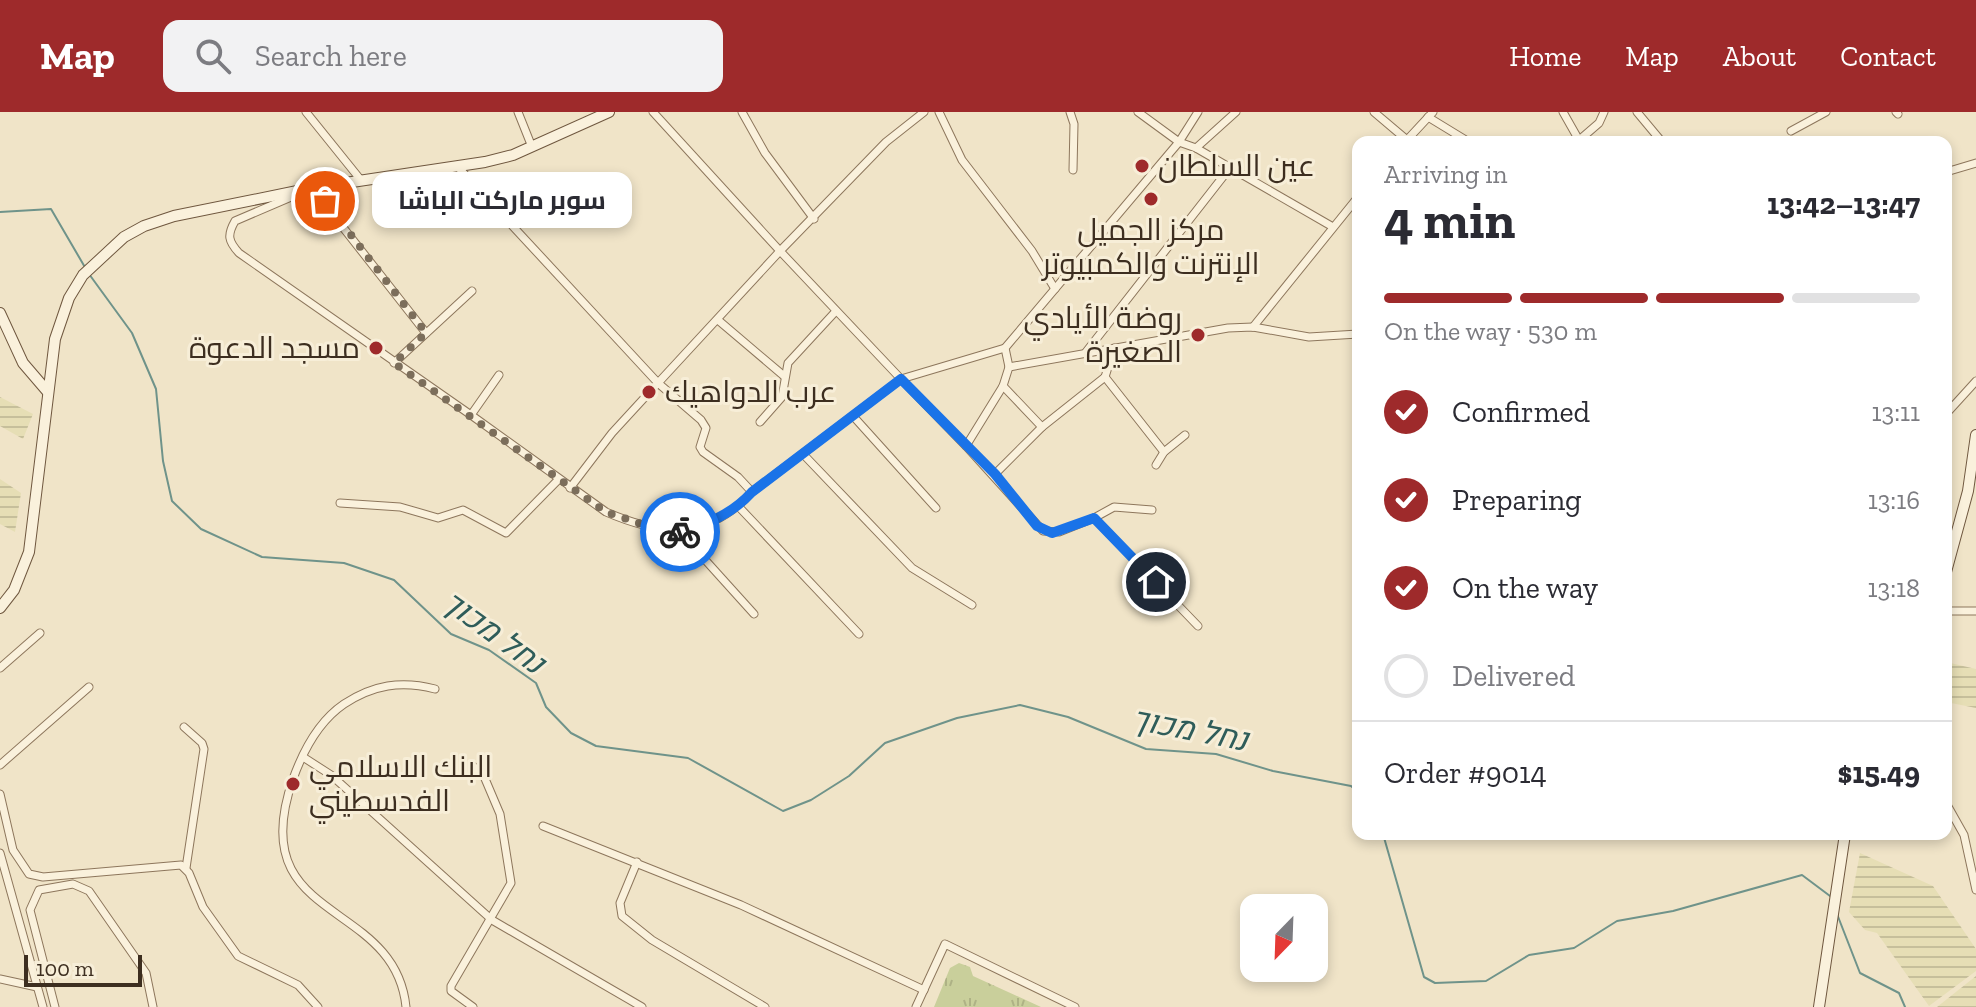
<!DOCTYPE html>
<html lang="en">
<head>
<meta charset="utf-8">
<style>
  body { margin:0; font-family:"Zilla Slab",Cairo,Heebo,serif; background:#f2f2f3; color:#2b2b33; height:100vh; display:flex; flex-direction:column; font-size:30px; white-space:nowrap }
  * { box-sizing:border-box; margin:0 }
  p { font-size:26px; color:#7c7c81 }
  .icon { flex:none; width:44px; height:44px; fill:none; stroke:currentColor; stroke-width:2; stroke-linecap:round; stroke-linejoin:round }
  .map { position:relative; flex:1; overflow:hidden }
  .panel { position:absolute; left:1352px; top:24px; width:600px; height:704px; display:flex; flex-direction:column; background:#fff; border-radius:16px; box-shadow:0 4px 12px #0003 }
  .panel>* { flex:none }
  .needle { width:52px; rotate:203deg }
  .controls { position:absolute; left:1240px; top:782px; display:grid; gap:16px }
  .controls a { display:grid; place-items:center; width:88px; height:88px; border-radius:16px; background:#fff; box-shadow:0 4px 12px #0003; font-size:40px }
  .scale { position:absolute; left:24px; bottom:20px; width:118px; box-sizing:border-box; padding-left:8px; border:4px solid #3d2e20; border-top:0; font-size:22px; line-height:28px; white-space:nowrap; color:#3d2e20; -webkit-text-stroke:6px #f7eed8; paint-order:stroke }
  .pin { position:absolute; display:grid; place-items:center; width:68px; height:68px; color:#fff; margin:-34px; border:4px solid #fff; border-radius:50%; box-shadow:0 2px 8px #0007 }
  .courier { position:absolute; display:grid; place-items:center; width:80px; height:80px; margin:-40px; border:6px solid #1a73e8; border-radius:50%; background:#fff; color:#222; box-shadow:0 2px 10px #0007 }
  .bubble { position:absolute; height:56px; border-radius:16px; background:#fff; box-shadow:0 4px 12px #0003; font-size:26px; font-weight:700; line-height:56px; text-align:center }
  .headline em { font-style:normal; font-weight:700 }
  .headline div { display:flex; flex-direction:column-reverse }
  .headline { display:flex; align-items:center; justify-content:space-between; height:136px; padding:0 32px }
  h1 { font-size:52px; font-weight:700; line-height:60px }
  .bar { display:grid; grid-template-columns:repeat(4,1fr); gap:12px 8px; align-content:center; height:96px; padding:0 32px }
  .bar i { height:10px; border-radius:6px; background:#e1e1e2 }
  .bar .on { background:#9e2a2b }
  .bar p { grid-column:span 4 }
  .line { display:flex; align-items:center; gap:20px; padding:0 32px; border-top:2px solid #e1e1e2 }
  .line div { flex:1 }
  ol { padding:0 32px; list-style:none }
  li { display:flex; align-items:center; gap:24px; height:88px }
  li p { margin-inline-start:auto }
  li .icon { padding:8px; border-radius:50%; background:#9e2a2b; color:#fff; stroke-width:4 }
  li:last-child { color:#7c7c81 }
  li i { width:44px; height:44px; border:4px solid #e1e1e2; border-radius:50% }
  header { display:flex; align-items:center; gap:48px; box-sizing:border-box; height:112px; padding:0 40px; background:#9e2a2b; color:#fff }
  header strong { font-size:38px }
  nav { display:flex; gap:44px; margin-inline-start:auto; font-size:28px }
  .search { width:560px; height:72px; background:#f2f2f3; display:flex; align-items:center; gap:20px; box-sizing:border-box; padding:0 28px; border-radius:16px; color:#7c7c81; font-size:30px }
  .map>svg:first-child { display:block }
</style>
</head>
<body>
<header>
<strong>Map</strong>
<div class="search"><svg class="icon" aria-label="search" viewBox="0 0 24 24"><circle cx="10" cy="10" r="6"/><path d="M15 15l6 6"/></svg>Search here</div>
<nav><a>Home</a><a>Map</a><a>About</a><a>Contact</a></nav>
</header>
<div class="map">
<svg width="1976" height="895" viewBox="0 0 1976 895">
  <defs>
    <pattern id="farmland-rules" width="6" height="5" patternUnits="userSpaceOnUse" patternTransform="scale(2)"><rect width="6" height="5" fill="#e6deb5"/><path d="M0 2.5h6" fill="none" stroke="#c6bf9b"/></pattern>
    <pattern id="park-tufts" width="24" height="20" patternUnits="userSpaceOnUse" patternTransform="scale(2)"><rect width="24" height="20" fill="#c9cf9b"/><path d="M3 7l-1-3M5 7V3M7 7l1-3M15 17l-1-3M17 17v-4M19 17l1-3" fill="none" stroke="#aeb285"/></pattern>
  </defs>
  <rect width="100%" height="100%" fill="#f0e4c8"/>
  <g fill="url(#farmland-rules)">
    <path d="M0,285L33,302L23,327L0,314Z"/>
    <path d="M0,367L21,381L15,420L0,412Z"/>
    <path d="M1946,550L1976,557V596L1946,590Z"/>
    <path d="M1860,741L1933,774L1976,837V859L1929,894L1877,821L1865,818L1849,800Z"/>
    <path d="M1976,864V895H1937Z"/>
  </g>
  <path fill="url(#park-tufts)" d="M959,851L970,855L973,864L1041,895H934L950,856Z"/>
  <g fill="none" stroke-linecap="round" stroke-linejoin="round">
    <g stroke="#6f938a" stroke-width="2">
      <path d="M0,100L51,97L86,157"/>
      <path d="M89,162L132,221L156,277L163,349L172,389L201,417L262,445L344,451L394,468L451,522L489,538L536,571L546,595L571,621L596,634L688,646L783,699L811,688L849,664L885,631L957,606L1020,593L1068,605L1146,637L1216,642L1273,659L1351,674L1358,680"/>
      <path d="M1383,722L1424,865L1435,871L1486,869L1529,843L1574,836L1617,809L1673,799L1802,763L1830,784"/>
      <path d="M1837,802L1860,861L1899,881L1905,895"/>
    </g>
    <defs>
      <g id="street">
        <path d="M306,0L360,67"/>
        <path d="M518,0L532,35"/>
        <path d="M653,0L780,139L658,271L701,308L706,316L700,335L703,340L738,365L752,380"/>
        <path d="M742,0L765,41L814,107"/>
        <path d="M939,0L962,48L1032,139L1055,177"/>
        <path d="M1070,0L1074,12L1073,58"/>
        <path d="M1138,0L1179,30L1005,236L1009,255L1228,216L1253,215L1309,225L1358,222"/>
        <path d="M1198,0L1179,30L1196,36L1333,115"/>
        <path d="M1374,0L1407,28L1433,0"/>
        <path d="M1563,0L1580,30"/>
        <path d="M1637,0L1662,30"/>
        <path d="M1896,0L1898,2"/>
        <path d="M1428,5L1469,30"/>
        <path d="M1791,19L1826,0"/>
        <path d="M1577,30L1599,11L1604,0"/>
        <path d="M1196,36L1236,0"/>
        <path d="M457,54L658,271L612,321L570,376"/>
        <path d="M1946,60L1976,51"/>
        <path d="M718,208L784,264"/>
        <path d="M1253,215L1358,85"/>
        <path d="M426,221L312,76L235,109C227,123 228,129 239,141L471,303"/>
        <path d="M1086,240L1229,57"/>
        <path d="M394,251L472,179"/>
        <path d="M1009,255L1003,274L966,334L1043,419L1059,420L1094,406L1198,514"/>
        <path d="M499,263L471,303L606,400C661,424 708,428 752,380L901,267L780,139L886,30L924,0"/>
        <path d="M1105,265L1164,340"/>
        <path d="M1946,302L1976,269"/>
        <path d="M853,304L936,396"/>
        <path d="M760,310L782,285L788,251L836,199"/>
        <path d="M1042,315L1105,265L1114,236"/>
        <path d="M966,334L901,267L1005,236"/>
        <path d="M803,342L912,456L972,493"/>
        <path d="M1156,353L1164,340L1185,323"/>
        <path d="M995,362L1042,315L1003,274"/>
        <path d="M340,391L400,395L438,406L463,398L506,421L558,368"/>
        <path d="M739,395L859,522"/>
        <path d="M1094,406L1114,395L1152,398"/>
        <path d="M680,420L754,502"/>
        <path d="M1946,499H1976"/>
        <path d="M0,556L40,521"/>
        <path d="M184,615L202,631L204,637L186,756"/>
        <path d="M303,645L331,663L492,808L642,895"/>
        <path d="M0,653L89,575"/>
        <path d="M473,654L483,662L500,702L511,771L451,874V879L473,895"/>
        <path d="M0,682L13,738L29,762L43,765L181,753L189,761L203,795L238,844L298,873L318,895"/>
        <path d="M1946,691L1964,723L1976,778"/>
        <path d="M543,714L741,793L924,878"/>
        <path d="M0,741L43,895"/>
        <path d="M637,750L620,791L622,804L652,828L765,895"/>
        <path d="M0,867L37,875"/>
        <path d="M55,895L30,798L39,778L73,772L89,779L146,861L153,895"/>
        <path d="M406,895C395,785 242,813 293,667C303,639 319,609 344,592C373,573 401,568 435,577"/>
        <path d="M916,895L945,832L1075,895"/>
      </g>
      <g id="secondary">
        <path d="M0,201L23,251L47,279"/>
        <path d="M1946,460L1968,379L1976,323"/>
        <path d="M0,496L14,478L29,440L55,227L69,186L83,163L124,125L144,114L174,104L312,76L485,50L513,43L609,0"/>
        <path d="M1819,895L1845,722"/>
      </g>
    </defs>
    <use href="#street" stroke="#8d765c" stroke-width="9"/>
    <use href="#secondary" stroke="#6f573f" stroke-width="12"/>
    <use href="#street" stroke="#faf1dc" stroke-width="7"/>
    <use href="#secondary" stroke="#faf1dc" stroke-width="10"/>
  </g>
  <g fill="none" stroke-linecap="round" stroke-linejoin="round">
    <path stroke="#7c6e5b" stroke-width="8" stroke-dasharray="0 14.4" d="M325,89L426,221L394,251L606,400L653,416L680,420"/>
    <path stroke="#1a73e8" stroke-width="10" d="M680,420C708,412 732,402 752,380L901,267L995,362L1037,414L1052,421L1094,406L1156,470"/>
  </g>
  <g fill="#9e2a2b" stroke="#f7eed8" stroke-width="3">
    <circle cx="1142" cy="54" r="8"/>
    <circle cx="1151" cy="87" r="8"/>
    <circle cx="1198" cy="223" r="8"/>
    <circle cx="376" cy="236" r="8"/>
    <circle cx="649" cy="280" r="8"/>
    <circle cx="293" cy="672" r="8"/>
  </g>
  <g text-anchor="middle" dominant-baseline="central" stroke-width="6" stroke-linejoin="round" paint-order="stroke">
    <g font-size="30" fill="#3d2e20" stroke="#f7eed8" text-anchor="start">
      <text x="1158" y="54">عين السلطان</text>
      <text x="1151" y="118" text-anchor="middle">مركز الجميل<tspan x="1151" dy="34">الإنترنت والكمبيوتر</tspan></text>
      <text x="1182" y="206" text-anchor="end">روضة الأيادي<tspan x="1182" dy="34">الصغيرة</tspan></text>
      <text x="360" y="236" text-anchor="end">مسجد الدعوة</text>
      <text x="665" y="280">عرب الدواهيك</text>
      <text x="309" y="655">البنك الاسلامي<tspan x="309" dy="34">الفدسطيني</tspan></text>
    </g>
    <g font-size="32" font-style="italic" fill="#2f5d5a" stroke="#f7eed8">
      <text transform="translate(494 520) rotate(36)">נחל מכוך</text>
      <text transform="translate(1190 617) rotate(11)">נחל מכוך</text>
    </g>
  </g>
</svg>
<div class="controls">
<a><svg class="needle" viewBox="-14 -14 28 28"><path d="M0-13l5 13h-10z" fill="#e53935"/><path d="M0 13l5-13h-10z" fill="#7c7c81"/></svg></a>
</div>
<div class="scale">100 m</div>
<div class="pin" style="left:325px;top:89px;background:#ea580c"><svg class="icon" aria-label="bag" viewBox="0 0 24 24"><path d="M5 8h14l-1 12H6zM9 8a3 3 0 0 1 6 0"/></svg></div>
<div class="pin" style="left:1156px;top:470px;background:#1f2937"><svg class="icon" aria-label="home" viewBox="0 0 24 24"><path d="M3 11l9-7 9 7M6 9v11h12V9"/></svg></div>
<div class="courier" style="left:680px;top:420px"><svg class="icon" aria-label="bike" viewBox="0 0 24 24"><circle cx="6" cy="16" r="4"/><circle cx="18" cy="16" r="4"/><path d="M6 16l4-8h5l3 8M10 8l3 8H6M13 5h3"/></svg></div>
<div class="bubble" style="left:372px;top:60px;width:260px">سوبر ماركت الباشا</div>
<section class="panel">
<div class="headline"><div><h1>4 min</h1><p>Arriving in</p></div><em>13:42–13:47</em></div>
<div class="bar"><i class="on"></i><i class="on"></i><i class="on"></i><i></i><p>On the way · 530 m</p></div>
<ol>
<li><svg class="icon" aria-label="check" viewBox="0 0 24 24"><path d="M5 12l5 5 9-10"/></svg>Confirmed<p>13:11</p></li>
<li><svg class="icon" aria-label="check" viewBox="0 0 24 24"><path d="M5 12l5 5 9-10"/></svg>Preparing<p>13:16</p></li>
<li><svg class="icon" aria-label="check" viewBox="0 0 24 24"><path d="M5 12l5 5 9-10"/></svg>On the way<p>13:18</p></li>
<li><i></i>Delivered</li>
</ol>
<div class="line" style="height:104px"><div>Order #9014</div><b>$15.49</b></div>
</section>
</div>
</body>
</html>
